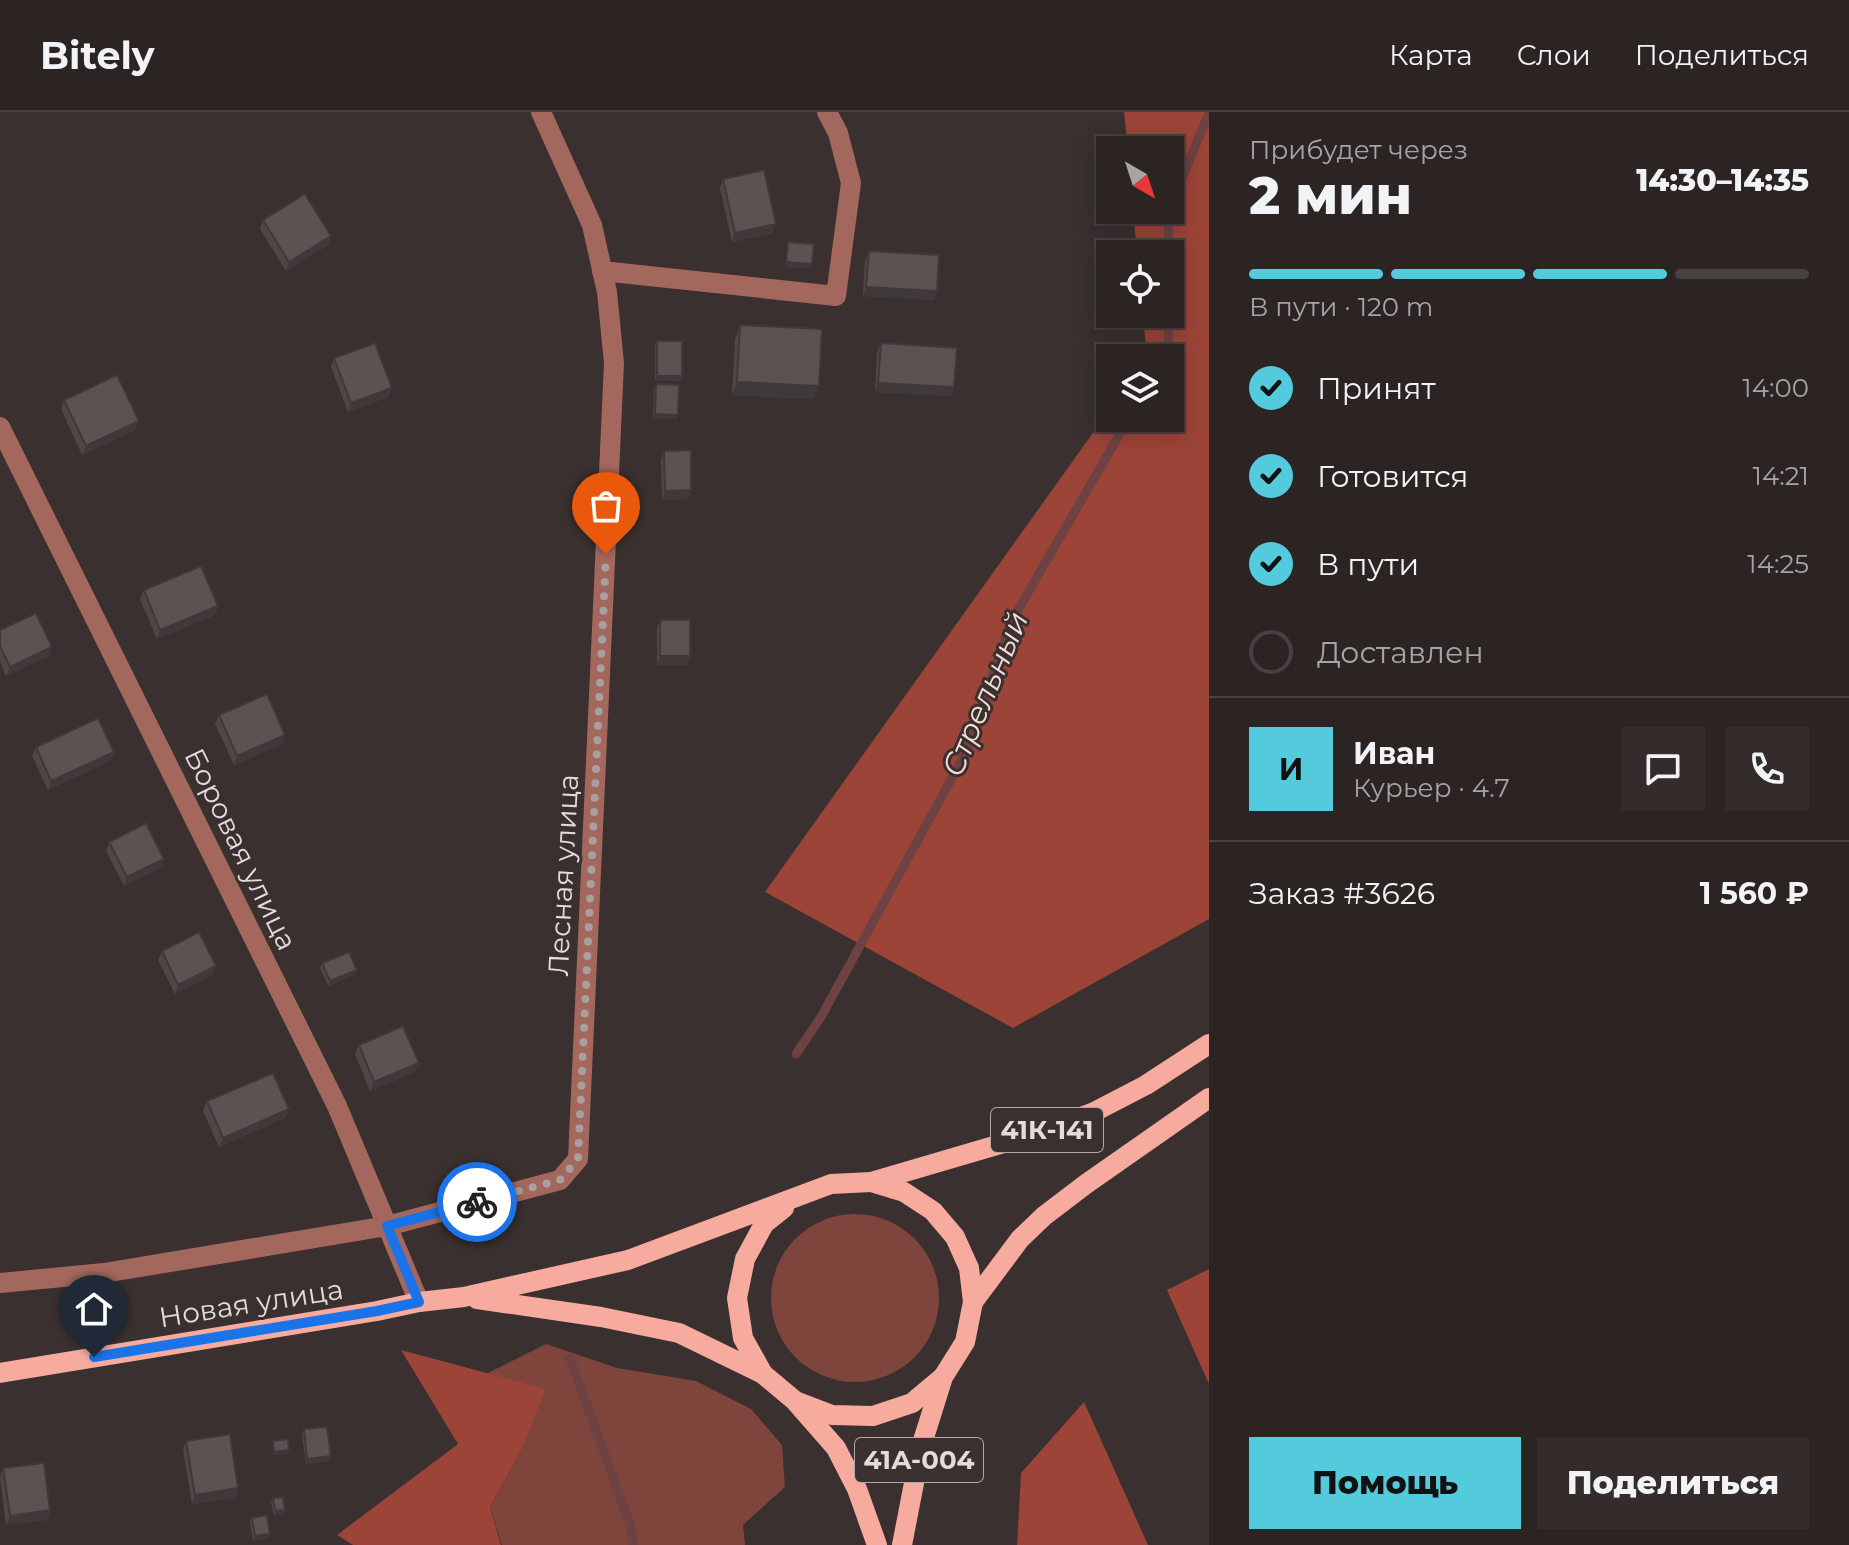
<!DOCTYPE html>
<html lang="ru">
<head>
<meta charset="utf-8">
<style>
  body { margin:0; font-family:Montserrat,sans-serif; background:#332c2b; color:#f1f3f6; height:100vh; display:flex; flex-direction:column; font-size:30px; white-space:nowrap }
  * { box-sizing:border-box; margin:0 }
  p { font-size:26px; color:#a6a4a6 }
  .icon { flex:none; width:44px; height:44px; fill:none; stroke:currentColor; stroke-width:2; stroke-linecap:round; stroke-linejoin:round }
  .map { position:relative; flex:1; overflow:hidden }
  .sheet { display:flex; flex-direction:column; background:#2b2423; width:640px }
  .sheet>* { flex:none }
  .needle { width:52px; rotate:141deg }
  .buttons { position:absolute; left:1096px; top:24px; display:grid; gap:16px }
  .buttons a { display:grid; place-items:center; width:88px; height:88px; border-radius:0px; background:#2b2423; box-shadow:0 4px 20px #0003,0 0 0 2px #474141; font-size:40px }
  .pin { position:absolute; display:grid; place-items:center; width:68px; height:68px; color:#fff; margin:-82px -34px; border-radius:50% 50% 50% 0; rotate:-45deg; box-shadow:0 0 8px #0007 }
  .pin .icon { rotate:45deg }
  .courier { position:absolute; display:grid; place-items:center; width:80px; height:80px; margin:-40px; border:6px solid #1a73e8; border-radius:50%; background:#fff; color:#222; box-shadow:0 2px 10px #0007 }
  .head em { font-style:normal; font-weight:800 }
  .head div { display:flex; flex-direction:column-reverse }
  .head { display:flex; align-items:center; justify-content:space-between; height:136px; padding:0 40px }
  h1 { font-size:52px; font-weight:800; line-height:60px }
  .bar { display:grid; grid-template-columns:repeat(4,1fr); gap:12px 8px; align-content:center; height:96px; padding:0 40px }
  .bar i { height:10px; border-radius:6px; background:#474141 }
  .bar .on { background:#54cadd }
  .bar p { grid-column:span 4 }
  .line { display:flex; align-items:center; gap:20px; padding:0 40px; border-top:2px solid #474141 }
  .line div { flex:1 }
  .round { display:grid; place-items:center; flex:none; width:84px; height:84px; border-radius:0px; background:#332c2b }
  ol { padding:0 40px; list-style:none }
  li { display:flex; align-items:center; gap:24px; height:88px }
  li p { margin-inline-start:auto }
  li .icon { padding:8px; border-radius:50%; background:#54cadd; color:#111; stroke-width:4 }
  li:last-child { color:#a6a4a6 }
  li i { width:44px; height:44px; border:4px solid #474141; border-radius:50% }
  .button { display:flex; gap:16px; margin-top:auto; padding:16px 40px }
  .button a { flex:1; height:92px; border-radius:0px; background:#54cadd; color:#111; font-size:32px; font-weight:800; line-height:92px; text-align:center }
  .button a+a { background:#332c2b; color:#f1f3f6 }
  header { display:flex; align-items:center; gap:48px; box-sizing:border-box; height:112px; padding:0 40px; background:#2b2423; border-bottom:2px solid #474141 }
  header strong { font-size:38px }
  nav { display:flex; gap:44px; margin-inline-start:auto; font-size:28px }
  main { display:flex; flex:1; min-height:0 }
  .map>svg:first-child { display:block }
</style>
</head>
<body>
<header>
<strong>Bitely</strong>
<nav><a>Карта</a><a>Слои</a><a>Поделиться</a></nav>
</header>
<main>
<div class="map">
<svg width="1209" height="1433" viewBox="0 0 1209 1433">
  <rect width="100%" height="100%" fill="#39302f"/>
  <g fill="#7f443b">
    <circle cx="855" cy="1186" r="84"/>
    <path d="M546,1232L617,1256L696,1269L751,1297L782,1333L785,1375L743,1413L745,1433H502L490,1395L521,1339L488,1261Z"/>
  </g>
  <g fill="#9c4438">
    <path d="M1124,0H1209V807L1013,916L765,780L1110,297V306H1170V246H1147L1143,202H1170V142H1137L1133,98H1170V38H1128Z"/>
    <path d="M1209,1157V1272L1167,1178Z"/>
    <path d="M401,1238L546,1277L521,1339L490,1395L501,1433H353L337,1423L458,1332Z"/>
    <path d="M1084,1290L1148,1433H1017L1021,1361Z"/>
  </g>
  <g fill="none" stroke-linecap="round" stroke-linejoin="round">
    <g stroke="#6e4242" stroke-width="9">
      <path d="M1170,96L1209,1"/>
      <path d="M1168,142L1169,98"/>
      <path d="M1168,246L1169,202"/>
      <path d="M796,942L821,905L964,644L1011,510L1129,306"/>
      <path d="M570,1246L632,1418L633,1433"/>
    </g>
    <g stroke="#a4675d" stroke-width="20">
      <path d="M602,159L836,184L851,71L838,21L827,0"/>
      <path d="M0,315L337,994L419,1190"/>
      <path d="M0,1171L104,1161L387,1114L560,1068L578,1047L614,251L607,180L592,113L541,0"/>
    </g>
    <g stroke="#f6ab9e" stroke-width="20">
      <path d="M871,1070L904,1080L933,1099L955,1125L969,1156L973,1190L965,1230L943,1265L921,1335L902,1433"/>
      <path d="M477,1187L601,1205L679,1221L763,1262L794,1288L836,1336L857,1377L877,1433"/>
      <path d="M973,1190L1020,1127L1044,1104L1086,1072L1209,986"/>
      <path d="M0,1261L377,1199L419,1190L464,1185L628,1148L831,1072L871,1070L1045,1019L1094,1000L1146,973L1209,932"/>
      <path d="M763,1262L743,1226L737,1186L745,1147L764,1112L784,1096"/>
      <path d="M798,1290L832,1303L873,1304L912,1291L943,1265"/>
    </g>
  </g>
  <g fill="#4f4746">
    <path d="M723,67L773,121L732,130L720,76Z"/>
    <path d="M263,108L331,124L328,133L286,159L260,117Z"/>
    <path d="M869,139L937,179L934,188L863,184L865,148Z"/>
    <path d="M740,213L814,287L732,283L735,227Z"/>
    <path d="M657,229L682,264L681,269L655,268V233Z"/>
    <path d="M881,231L951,284L875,280L877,240Z"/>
    <path d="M334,246L392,276L388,285L348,300L331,255Z"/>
    <path d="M656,272L678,303L677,307H653L654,277Z"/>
    <path d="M64,288L135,318L82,343L61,297Z"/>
    <path d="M664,339L691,378L688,387L662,388L661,348Z"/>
    <path d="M144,478L218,494L215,503L157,527L140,487Z"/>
    <path d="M660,508L690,544L686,553H657V517Z"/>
    <path d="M0,518L49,544L6,564L0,550Z"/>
    <path d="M219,603L282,632L234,653L215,612Z"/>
    <path d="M36,635L114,640L110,649L48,678L32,644Z"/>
    <path d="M109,730L161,756L124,774L106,739Z"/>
    <path d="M162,839L216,854L213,863L175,882L158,848Z"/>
    <path d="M322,851L357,858L355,862L328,874L320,856Z"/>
    <path d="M359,933L415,960L370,979L355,942Z"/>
    <path d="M207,989L289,997L285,1006L219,1035L203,999Z"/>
    <path d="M304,1317L331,1344L329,1349L306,1352L302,1322Z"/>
    <path d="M186,1329L238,1376L235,1386L192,1392L183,1338Z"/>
    <path d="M3,1356L50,1398L47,1408L6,1413L0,1365Z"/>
    <path d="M273,1386L283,1402L274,1404L271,1391Z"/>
    <path d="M252,1406L270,1422L268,1426L253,1429L250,1410Z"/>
  </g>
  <g fill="#403939">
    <path d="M776,112L773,121L732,130L735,121Z"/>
    <path d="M331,124L328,133L286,159L289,150Z"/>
    <path d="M786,150L812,152L811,157L785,155Z"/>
    <path d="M866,175L937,179L934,188L863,184Z"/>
    <path d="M657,264H682L681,269L655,268Z"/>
    <path d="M737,270L819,274L814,287L732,283Z"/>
    <path d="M878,271L954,275L951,284L875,280Z"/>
    <path d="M392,276L388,285L348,300L351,291Z"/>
    <path d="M655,302L678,303L677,307H653Z"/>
    <path d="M139,309L135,318L82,343L86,334Z"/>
    <path d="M691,378L688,387L662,388L665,379Z"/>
    <path d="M218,494L215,503L157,527L160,518Z"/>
    <path d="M52,535L49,544L6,564L10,555Z"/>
    <path d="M660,544H690L686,553H657Z"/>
    <path d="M285,623L282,632L234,653L237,644Z"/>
    <path d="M114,640L110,649L48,678L51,669Z"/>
    <path d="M164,747L161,756L124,774L127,765Z"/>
    <path d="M216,854L213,863L175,882L178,873Z"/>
    <path d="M357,858L355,862L328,874L330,869Z"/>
    <path d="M419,951L415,960L370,979L374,970Z"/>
    <path d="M289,997L285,1006L219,1035L223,1026Z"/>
    <path d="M289,1338L288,1342L273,1344L274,1340Z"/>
    <path d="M331,1344L329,1349L306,1352L307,1347Z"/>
    <path d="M238,1376L235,1386L192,1392L195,1383Z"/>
    <path d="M50,1398L47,1408L6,1413L10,1404Z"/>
    <path d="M285,1398L283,1402L274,1404L275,1399Z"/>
    <path d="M270,1422L268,1426L253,1429L255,1424Z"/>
  </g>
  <g fill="#5c5251" stroke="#403939" stroke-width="2">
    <path d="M764,58L776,112L735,121L723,67Z"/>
    <path d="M305,82L331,124L289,150L263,108Z"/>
    <path d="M788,130L814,132L812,152L786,150Z"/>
    <path d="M869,139L939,143L937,179L866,175Z"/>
    <path d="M740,213L822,217L819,274L737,270Z"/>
    <rect x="657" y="229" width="25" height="35"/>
    <path d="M375,231L392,276L351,291L334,246Z"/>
    <path d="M881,231L957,236L954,275L878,271Z"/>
    <path d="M117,263L139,309L86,334L64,288Z"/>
    <path d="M656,272L679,273L678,303L655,302Z"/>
    <path d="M691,338V378L665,379L664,339Z"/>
    <path d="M201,454L218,494L160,518L144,478Z"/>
    <path d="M36,501L52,535L10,555L0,534V518Z"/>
    <rect x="660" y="508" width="30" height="36"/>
    <path d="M267,582L285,623L237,644L219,603Z"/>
    <path d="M98,606L114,640L51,669L36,635Z"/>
    <path d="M146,711L164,747L127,765L109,730Z"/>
    <path d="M199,820L216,854L178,873L162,839Z"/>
    <path d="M349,840L357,858L330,869L322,851Z"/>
    <path d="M403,914L419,951L374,970L359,933Z"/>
    <path d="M273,961L289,997L223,1026L207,989Z"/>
    <path d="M327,1315L331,1344L307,1347L304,1317Z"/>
    <path d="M230,1322L238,1376L195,1383L186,1329Z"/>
    <path d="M288,1327L289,1338L274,1340L273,1329Z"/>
    <path d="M44,1351L50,1398L10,1404L3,1356Z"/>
    <path d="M283,1385L285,1398L275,1399L273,1386Z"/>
    <path d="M267,1403L270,1422L255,1424L252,1406Z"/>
  </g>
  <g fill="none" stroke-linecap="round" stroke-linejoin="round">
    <path stroke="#a7a09f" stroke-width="8" stroke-dasharray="0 14.4" d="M477,1090L560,1068L578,1047L606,442"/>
    <path stroke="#1a73e8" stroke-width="10" d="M94,1245L377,1199L419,1190L387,1114L477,1090"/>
  </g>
  <g text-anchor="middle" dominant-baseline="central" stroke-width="6" stroke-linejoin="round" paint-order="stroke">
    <g fill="#39302f" stroke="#afa8a7" stroke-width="2">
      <rect x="991" y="996" width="112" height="44" rx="6"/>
      <rect x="855" y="1326" width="128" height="44" rx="6"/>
    </g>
    <g font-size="26" font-weight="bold" fill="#e2dcdb">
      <text x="1047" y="1018">41К-141</text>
      <text x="919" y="1348">41А-004</text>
    </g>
    <g font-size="28" fill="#e2dcdb" stroke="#39302f">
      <text transform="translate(241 737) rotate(64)">Боровая улица</text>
      <text transform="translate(563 763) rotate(-87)">Лесная улица</text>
      <text transform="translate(251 1191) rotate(-9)">Новая улица</text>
    </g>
    <g font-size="30" font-style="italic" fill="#f6dcd7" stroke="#39302f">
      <text transform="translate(985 582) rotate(-67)">Стрельный</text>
    </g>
  </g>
</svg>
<div class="buttons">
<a><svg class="needle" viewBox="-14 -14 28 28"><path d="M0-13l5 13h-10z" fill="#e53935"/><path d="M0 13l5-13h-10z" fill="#a6a4a6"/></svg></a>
<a><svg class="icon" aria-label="locate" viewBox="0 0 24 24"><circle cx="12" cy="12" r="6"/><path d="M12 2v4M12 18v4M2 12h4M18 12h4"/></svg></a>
<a><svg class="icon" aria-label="layers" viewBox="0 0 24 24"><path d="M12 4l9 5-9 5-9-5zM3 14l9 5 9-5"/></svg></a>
</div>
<div class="pin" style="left:606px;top:442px;background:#ea580c"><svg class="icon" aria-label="bag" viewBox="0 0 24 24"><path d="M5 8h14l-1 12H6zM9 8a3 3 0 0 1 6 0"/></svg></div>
<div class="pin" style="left:94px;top:1245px;background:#1f2937"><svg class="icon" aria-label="home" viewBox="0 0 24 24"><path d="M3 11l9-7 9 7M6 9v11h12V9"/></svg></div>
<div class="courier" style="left:477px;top:1090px"><svg class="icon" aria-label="bike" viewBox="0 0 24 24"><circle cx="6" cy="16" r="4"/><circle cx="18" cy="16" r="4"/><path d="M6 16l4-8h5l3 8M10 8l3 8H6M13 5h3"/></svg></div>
</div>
<section class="sheet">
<div class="head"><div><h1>2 мин</h1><p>Прибудет через</p></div><em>14:30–14:35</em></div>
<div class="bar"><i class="on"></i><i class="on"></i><i class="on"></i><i></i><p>В пути · 120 m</p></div>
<ol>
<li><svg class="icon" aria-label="check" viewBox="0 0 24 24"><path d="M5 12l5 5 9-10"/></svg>Принят<p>14:00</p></li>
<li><svg class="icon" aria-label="check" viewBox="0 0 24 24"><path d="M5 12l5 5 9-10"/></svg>Готовится<p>14:21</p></li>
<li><svg class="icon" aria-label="check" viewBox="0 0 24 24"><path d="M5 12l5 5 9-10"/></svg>В пути<p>14:25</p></li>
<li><i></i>Доставлен</li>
</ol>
<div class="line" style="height:144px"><b class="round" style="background:#54cadd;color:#111">И</b><div><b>Иван</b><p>Курьер · 4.7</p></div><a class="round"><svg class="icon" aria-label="chat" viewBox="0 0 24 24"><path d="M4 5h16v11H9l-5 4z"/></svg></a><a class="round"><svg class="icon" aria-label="phone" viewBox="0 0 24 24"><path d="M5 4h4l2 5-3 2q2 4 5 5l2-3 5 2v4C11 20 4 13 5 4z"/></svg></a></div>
<div class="line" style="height:104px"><div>Заказ #3626</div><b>1 560 ₽</b></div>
<div class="button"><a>Помощь</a><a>Поделиться</a></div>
</section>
</main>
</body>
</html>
